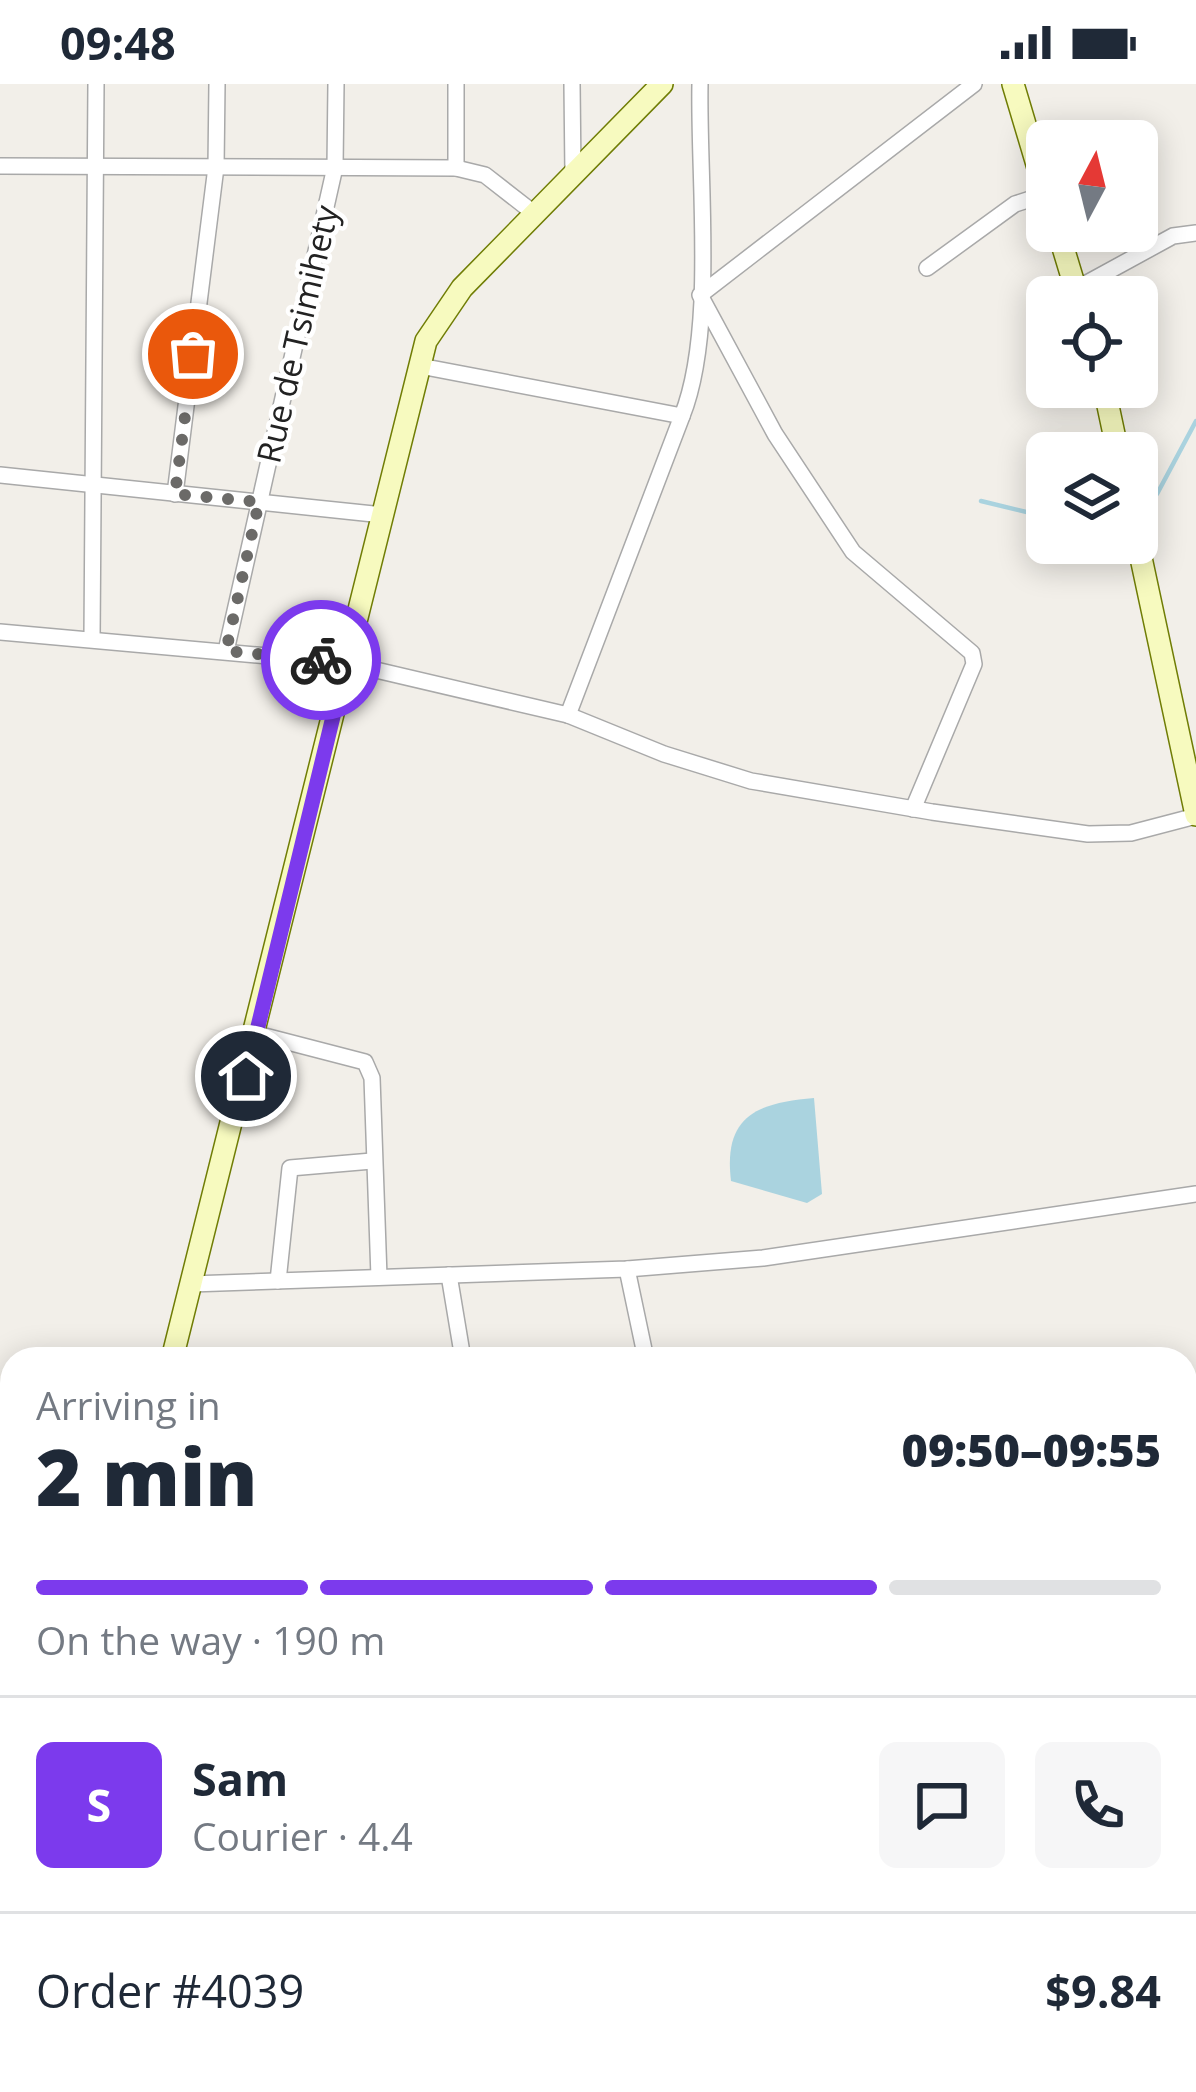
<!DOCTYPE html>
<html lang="en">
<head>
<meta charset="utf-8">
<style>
  body { margin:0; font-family:"Open Sans",sans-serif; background:#f6f6f7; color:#1f2937; height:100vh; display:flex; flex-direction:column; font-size:45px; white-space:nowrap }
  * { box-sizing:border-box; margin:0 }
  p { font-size:39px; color:#747a83 }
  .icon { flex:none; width:66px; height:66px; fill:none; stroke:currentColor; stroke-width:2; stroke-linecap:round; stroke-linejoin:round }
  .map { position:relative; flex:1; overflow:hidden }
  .sheet { position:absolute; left:0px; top:1263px; width:1197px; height:747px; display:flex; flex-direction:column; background:#fff; border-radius:36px 36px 0 0; box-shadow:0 6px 30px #0003 }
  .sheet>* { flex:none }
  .needle { width:78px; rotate:7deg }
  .fabs { position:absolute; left:1026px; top:36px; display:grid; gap:24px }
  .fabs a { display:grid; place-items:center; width:132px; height:132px; border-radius:18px; background:#fff; box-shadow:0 6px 30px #0003; font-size:60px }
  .pin { position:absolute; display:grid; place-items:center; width:102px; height:102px; color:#fff; margin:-51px; border:6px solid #fff; border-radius:50%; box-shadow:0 3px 12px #0007 }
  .courier { position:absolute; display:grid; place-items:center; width:120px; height:120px; margin:-60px; border:9px solid #7c3aed; border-radius:50%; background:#fff; color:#222; box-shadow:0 3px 15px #0007 }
  .overview em { font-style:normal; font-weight:800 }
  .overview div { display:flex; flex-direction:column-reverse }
  .overview { display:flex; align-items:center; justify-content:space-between; height:204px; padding:0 36px }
  h1 { font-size:78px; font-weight:800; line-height:90px }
  .bar { display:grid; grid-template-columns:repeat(4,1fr); gap:18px 12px; align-content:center; height:144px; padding:0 36px }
  .bar i { height:15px; border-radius:9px; background:#e0e1e3 }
  .bar .current { background:#7c3aed }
  .bar p { grid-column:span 4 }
  .line { display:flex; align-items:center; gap:30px; padding:0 36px; border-top:3px solid #e0e1e3 }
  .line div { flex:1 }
  .round { display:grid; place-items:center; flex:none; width:126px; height:126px; border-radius:18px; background:#f6f6f7 }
  .status { display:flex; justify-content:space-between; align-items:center; height:84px; padding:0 60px; background:#fff; direction:ltr }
  .status svg { height:33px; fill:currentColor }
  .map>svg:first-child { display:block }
</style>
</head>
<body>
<div class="status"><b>09:48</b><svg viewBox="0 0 49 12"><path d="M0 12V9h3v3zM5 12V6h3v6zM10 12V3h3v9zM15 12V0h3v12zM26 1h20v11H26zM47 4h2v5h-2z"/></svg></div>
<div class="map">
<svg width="1196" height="2008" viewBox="0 0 1196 2008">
  <rect width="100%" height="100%" fill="#f2efe9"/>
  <path fill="#aad3df" d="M814,1014L822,1110L807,1119L731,1097C723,1031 758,1019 814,1014Z"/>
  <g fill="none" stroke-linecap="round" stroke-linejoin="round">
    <g stroke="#aad3df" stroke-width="4.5">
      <path d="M1137,414L1157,410L1196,337"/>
      <path d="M981,417L1047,433"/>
    </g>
    <defs>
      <g id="street">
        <path d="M572,0L573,91"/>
        <path d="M0,82L456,84L485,91L535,130"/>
        <path d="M456,84V0"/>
        <path d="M927,184L1015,120L1046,110"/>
        <path d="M1076,205L1173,152L1196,149"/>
        <path d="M420,282L682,332L568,631"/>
        <path d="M682,332C716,247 698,95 700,0"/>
        <path d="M0,391L383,431"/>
        <path d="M175,410L216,83L217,0"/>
        <path d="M0,548L346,579L568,631L664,670L751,697L932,728L1088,750L1131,749L1196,732"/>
        <path d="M92,555L96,0"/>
        <path d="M226,567L335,83L336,0"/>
        <path d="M913,725L974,580L972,569L853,468L775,350L700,211L974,0"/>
        <path d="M257,950L365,978L372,994L379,1193"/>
        <path d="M627,1185L646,1275"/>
        <path d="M449,1191L463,1275"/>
        <path d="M278,1197L290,1084L372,1077"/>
        <path d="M191,1200L627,1185L763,1174L1196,1110"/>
        <path d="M0,1614L12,1599"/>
        <path d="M1185,1754L1196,1792"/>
      </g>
      <g id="secondary">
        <path d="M1013,0L1047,114"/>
        <path d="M1058,147L1078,213"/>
        <path d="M1104,303L1118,369"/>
        <path d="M1137,455L1196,731"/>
        <path d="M172,1275L426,257L462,204L662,0"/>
        <path d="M1185,1731L1196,1730"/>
        <path d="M200,2008V1998"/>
      </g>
    </defs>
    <use href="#street" stroke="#a9a9a9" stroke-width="18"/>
    <use href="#secondary" stroke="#707d05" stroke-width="24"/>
    <use href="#street" stroke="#fff" stroke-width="15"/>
    <use href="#secondary" stroke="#f7fabf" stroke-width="21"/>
  </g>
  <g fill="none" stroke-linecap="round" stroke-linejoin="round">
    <path stroke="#6b6a68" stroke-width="12" stroke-dasharray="0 21.6" d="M193,270L175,410L259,418L226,567L321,576"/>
    <path stroke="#7c3aed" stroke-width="15" d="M246,992L346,579L321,576"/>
  </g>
  <g text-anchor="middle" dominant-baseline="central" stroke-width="9" stroke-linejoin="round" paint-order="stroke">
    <g font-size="33" fill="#222" stroke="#fff">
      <text transform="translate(297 250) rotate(-77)">Rue de Tsimihety</text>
    </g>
  </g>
</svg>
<div class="fabs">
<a><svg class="needle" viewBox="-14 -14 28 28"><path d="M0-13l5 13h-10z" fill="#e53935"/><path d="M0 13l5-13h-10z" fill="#747a83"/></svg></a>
<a><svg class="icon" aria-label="locate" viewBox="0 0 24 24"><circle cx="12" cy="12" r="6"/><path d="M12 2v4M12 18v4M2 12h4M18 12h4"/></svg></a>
<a><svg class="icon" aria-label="layers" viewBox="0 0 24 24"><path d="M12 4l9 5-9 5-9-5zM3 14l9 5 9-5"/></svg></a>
</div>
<div class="pin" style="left:193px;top:270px;background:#ea580c"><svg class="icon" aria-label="bag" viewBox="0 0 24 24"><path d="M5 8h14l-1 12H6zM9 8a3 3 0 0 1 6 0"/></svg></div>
<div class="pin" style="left:246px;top:992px;background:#1f2937"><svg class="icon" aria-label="home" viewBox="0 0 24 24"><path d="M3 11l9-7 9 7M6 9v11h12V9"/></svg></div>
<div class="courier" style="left:321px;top:576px"><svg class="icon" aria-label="bike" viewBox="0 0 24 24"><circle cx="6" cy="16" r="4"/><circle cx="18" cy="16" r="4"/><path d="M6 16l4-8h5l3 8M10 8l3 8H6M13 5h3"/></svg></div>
<section class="sheet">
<div class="overview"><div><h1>2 min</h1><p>Arriving in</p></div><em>09:50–09:55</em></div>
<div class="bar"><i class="current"></i><i class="current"></i><i class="current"></i><i></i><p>On the way · 190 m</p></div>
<div class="line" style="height:216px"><b class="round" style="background:#7c3aed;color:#fff">S</b><div><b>Sam</b><p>Courier · 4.4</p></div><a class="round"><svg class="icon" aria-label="chat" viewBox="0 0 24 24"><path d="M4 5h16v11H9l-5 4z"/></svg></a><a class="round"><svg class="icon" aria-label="phone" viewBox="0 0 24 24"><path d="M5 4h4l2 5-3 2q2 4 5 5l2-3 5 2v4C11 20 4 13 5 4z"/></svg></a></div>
<div class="line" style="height:156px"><div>Order #4039</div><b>$9.84</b></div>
</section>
</div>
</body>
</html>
